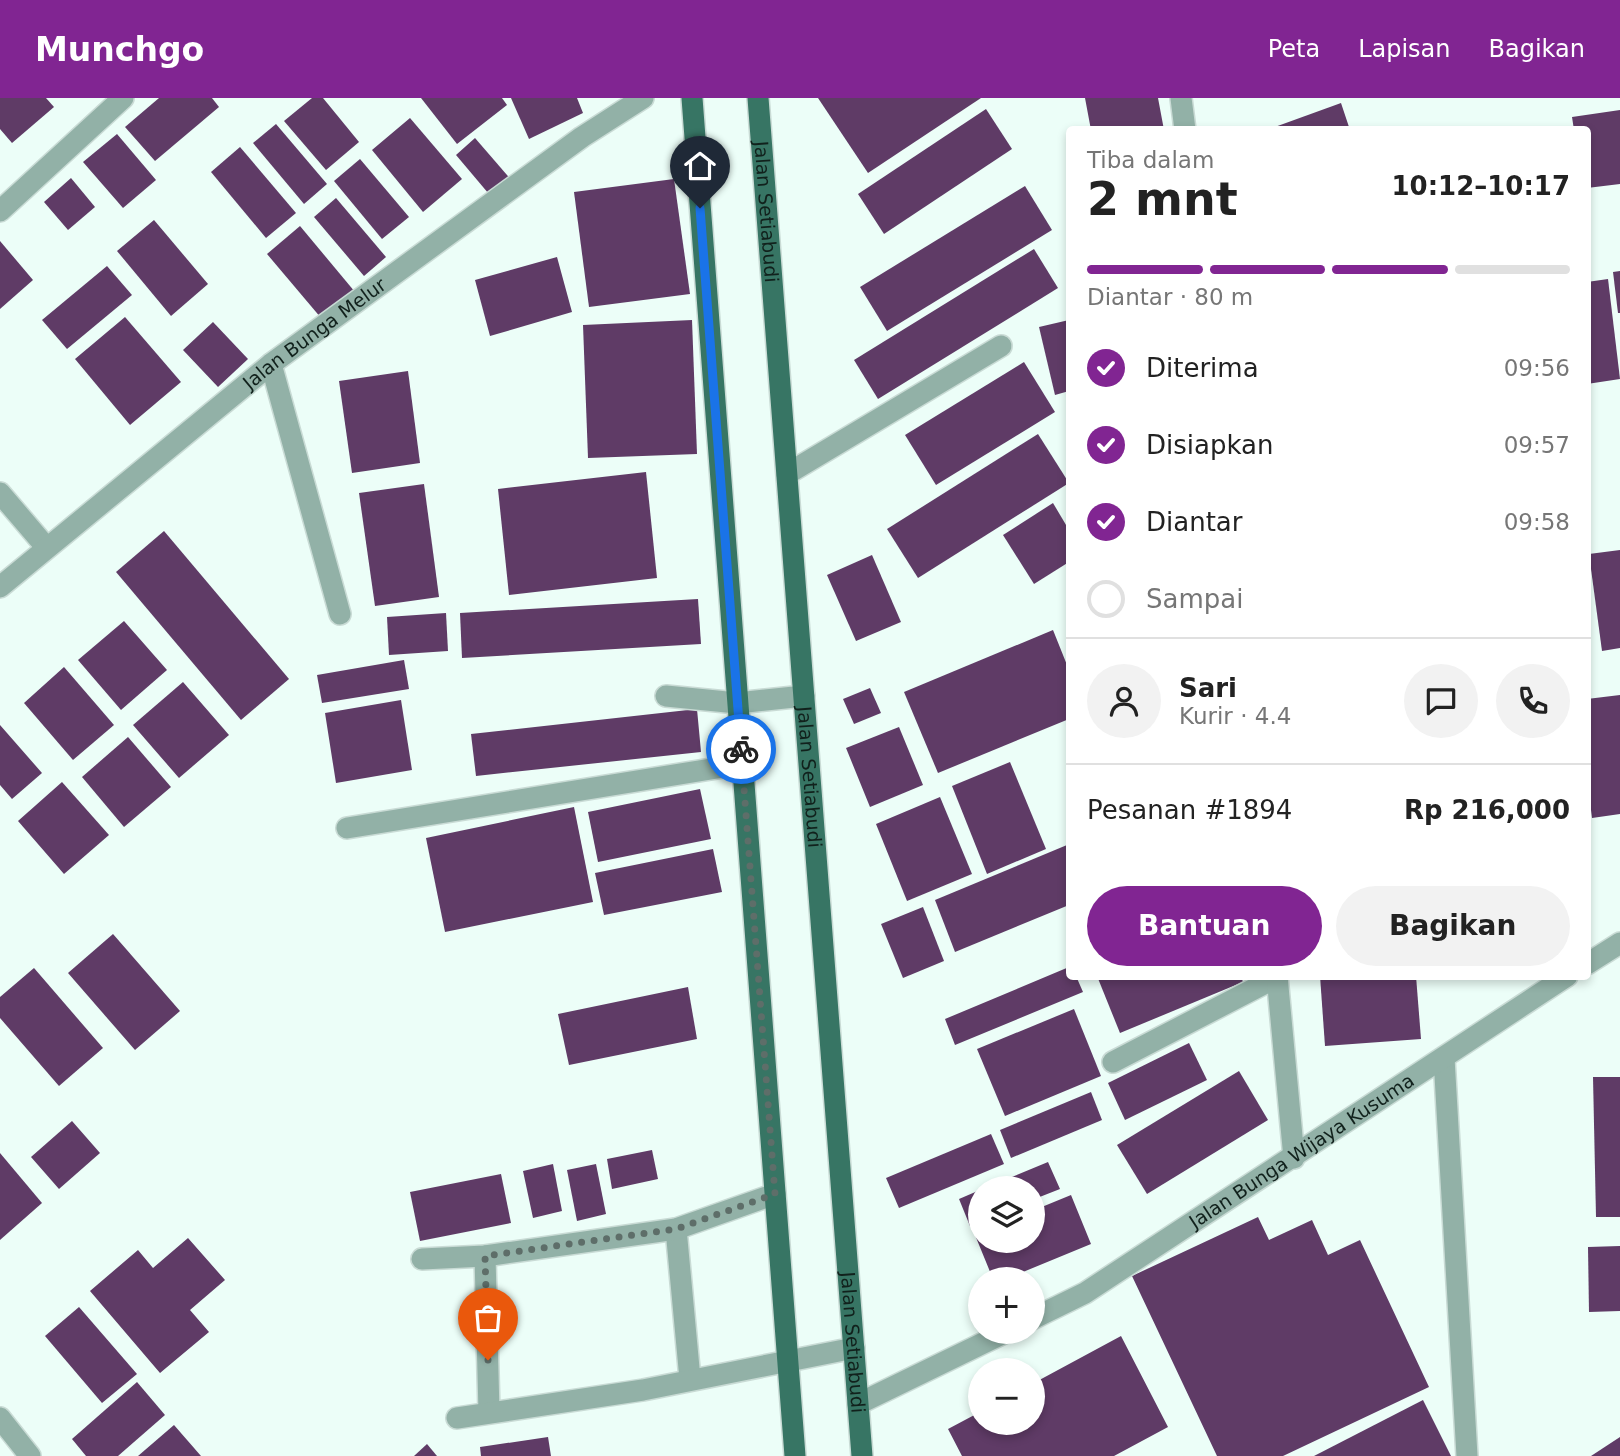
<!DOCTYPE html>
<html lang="id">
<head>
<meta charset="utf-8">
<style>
  body { margin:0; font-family:"DejaVu Sans",sans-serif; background:#f2f2f2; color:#222; height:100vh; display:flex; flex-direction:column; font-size:26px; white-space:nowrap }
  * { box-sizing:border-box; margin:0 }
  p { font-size:23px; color:#767676 }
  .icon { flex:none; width:38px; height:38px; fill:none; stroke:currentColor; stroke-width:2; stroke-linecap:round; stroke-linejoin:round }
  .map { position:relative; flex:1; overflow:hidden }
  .side { position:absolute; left:1066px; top:28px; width:525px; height:854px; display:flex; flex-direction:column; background:#fff; border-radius:7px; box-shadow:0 4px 10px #0003 }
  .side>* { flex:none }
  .controls { position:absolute; left:968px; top:1078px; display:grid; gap:14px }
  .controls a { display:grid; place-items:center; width:77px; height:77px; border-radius:50%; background:#fff; box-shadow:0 4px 10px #0003; font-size:35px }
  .pin { position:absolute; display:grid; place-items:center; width:60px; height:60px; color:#fff; margin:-72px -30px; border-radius:50% 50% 50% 0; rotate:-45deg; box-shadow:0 0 7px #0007 }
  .pin .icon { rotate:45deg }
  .courier { position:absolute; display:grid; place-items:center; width:70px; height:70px; margin:-35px; border:5px solid #1a73e8; border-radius:50%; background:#fff; color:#222; box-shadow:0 2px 9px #0007 }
  .overview em { font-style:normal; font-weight:800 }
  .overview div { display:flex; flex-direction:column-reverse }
  .overview { display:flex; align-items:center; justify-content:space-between; height:119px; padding:0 21px }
  h1 { font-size:46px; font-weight:800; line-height:52px }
  .bar { display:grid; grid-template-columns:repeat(4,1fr); gap:10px 7px; align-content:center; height:84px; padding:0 21px }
  .bar i { height:9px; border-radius:5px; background:#e0e0e0 }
  .bar .active { background:#812592 }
  .bar p { grid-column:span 4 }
  .line { display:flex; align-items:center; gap:18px; padding:0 21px; border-top:2px solid #e0e0e0 }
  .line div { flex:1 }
  .round { display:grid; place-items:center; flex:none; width:74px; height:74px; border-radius:37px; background:#f2f2f2 }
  ol { padding:0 21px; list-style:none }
  li { display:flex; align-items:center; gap:21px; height:77px }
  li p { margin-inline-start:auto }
  li .icon { padding:7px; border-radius:50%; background:#812592; color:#fff; stroke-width:4 }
  li:last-child { color:#767676 }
  li i { width:38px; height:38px; border:4px solid #e0e0e0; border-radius:50% }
  .cta { display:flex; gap:14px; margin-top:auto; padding:14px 21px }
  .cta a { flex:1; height:80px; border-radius:42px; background:#812592; color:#fff; font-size:28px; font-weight:800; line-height:80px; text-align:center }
  .cta a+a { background:#f2f2f2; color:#222 }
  header { display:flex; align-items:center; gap:42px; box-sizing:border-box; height:98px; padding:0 35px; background:#812592; color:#fff }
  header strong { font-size:33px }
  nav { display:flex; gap:38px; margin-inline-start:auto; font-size:24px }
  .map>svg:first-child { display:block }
</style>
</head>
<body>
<header>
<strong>Munchgo</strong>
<nav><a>Peta</a><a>Lapisan</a><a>Bagikan</a></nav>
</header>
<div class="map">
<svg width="1620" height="1358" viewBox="0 0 1620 1358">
  <rect width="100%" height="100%" fill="#ecfef8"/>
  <g fill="#5f3b66">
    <path d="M0,0H46L54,9L12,45L0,31Z"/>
    <path d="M159,0H212L219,9L155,63L125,29Z"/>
    <path d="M312,0H323L359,44L326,72L284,23Z"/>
    <path d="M421,0H502L507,7L457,46Z"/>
    <path d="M511,0H577L583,15L529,41Z"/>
    <path d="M818,0H981L868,75Z"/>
    <path d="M1085,0H1158L1164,32H1091Z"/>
    <path d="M1341,5L1350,32H1269V31Z"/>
    <path d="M986,11L1012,51L884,136L858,96Z"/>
    <path d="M1620,12V86L1587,90V32H1574L1572,19Z"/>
    <path d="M410,20L462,81L423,114L372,52Z"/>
    <path d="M276,26L327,86L304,106L253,45Z"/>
    <path d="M117,36L156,82L123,110L83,64Z"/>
    <path d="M475,40L514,85L494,102L456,57Z"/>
    <path d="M240,49L296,115L266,140L211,74Z"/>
    <path d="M360,61L409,119L382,141L334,83Z"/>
    <path d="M71,80L95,109L68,132L44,104Z"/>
    <path d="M674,81L690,196L589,209L574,94Z"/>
    <path d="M1025,88L1052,132L887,233L860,189Z"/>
    <path d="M336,100L386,159L364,178L314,119Z"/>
    <path d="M154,122L208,186L171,218L117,153Z"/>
    <path d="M300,128L360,200L327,227L267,156Z"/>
    <path d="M0,143L33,182L0,211Z"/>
    <path d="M1034,151L1058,190L878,301L854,262Z"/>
    <path d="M557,159L572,214L490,238L475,182Z"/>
    <path d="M107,168L132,197L67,251L42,222Z"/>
    <path d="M1620,173V215H1618L1613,174Z"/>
    <path d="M1608,181L1620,281L1587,286V184Z"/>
    <path d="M125,219L181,284L130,327L75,261Z"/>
    <path d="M692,222L697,356L588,360L583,227Z"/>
    <path d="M1069,222V293L1055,297L1039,229Z"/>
    <path d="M213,224L248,261L218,289L183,252Z"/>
    <path d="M1024,264L1055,314L936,387L905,337Z"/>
    <path d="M408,273L420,365L352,375L339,283Z"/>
    <path d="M1038,336L1069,385L918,480L887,431Z"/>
    <path d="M646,374L657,480L509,497L498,391Z"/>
    <path d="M424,386L439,499L375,508L359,395Z"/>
    <path d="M1053,405L1069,432V464L1034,486L1003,437Z"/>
    <path d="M164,433L289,581L241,622L116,474Z"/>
    <path d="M1620,452V550L1602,553L1589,456Z"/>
    <path d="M872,457L901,524L856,543L827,477Z"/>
    <path d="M698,501L701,546L462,560L460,515Z"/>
    <path d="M446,515L448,553L389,557L387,519Z"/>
    <path d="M124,523L167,572L121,612L78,562Z"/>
    <path d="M1053,532L1069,572V621L938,675L904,594Z"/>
    <path d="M404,562L409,591L322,605L317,577Z"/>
    <path d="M64,569L114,627L73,662L24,605Z"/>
    <path d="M183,584L229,637L179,680L133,627Z"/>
    <path d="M870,590L881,615L854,626L843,601Z"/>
    <path d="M1620,597V716L1592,720L1587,681V601Z"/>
    <path d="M401,602L412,672L336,685L325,615Z"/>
    <path d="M697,611L701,654L476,678L471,636Z"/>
    <path d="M0,627L42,675L12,701L0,687Z"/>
    <path d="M899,629L923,687L870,709L846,650Z"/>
    <path d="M128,639L171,689L124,729L82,679Z"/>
    <path d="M1010,664L1046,751L987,776L952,688Z"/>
    <path d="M62,684L109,737L64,776L18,723Z"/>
    <path d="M700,691L711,741L598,764L588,714Z"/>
    <path d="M940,699L972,776L907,803L876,726Z"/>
    <path d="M574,709L593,804L445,834L426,740Z"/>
    <path d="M1067,747L1069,807L955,854L935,802Z"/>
    <path d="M713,751L722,794L604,817L595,775Z"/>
    <path d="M923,809L944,863L903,880L881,826Z"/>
    <path d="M113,836L180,913L135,952L68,875Z"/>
    <path d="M1069,869V878H1076L1083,894L955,947L945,921Z"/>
    <path d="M34,870L103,950L59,988L0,920V899Z"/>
    <path d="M1097,878H1241L1243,884L1120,935Z"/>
    <path d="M1320,878H1416L1421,941L1325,948Z"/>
    <path d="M688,889L697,941L569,967L558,916Z"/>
    <path d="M1074,911L1101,978L1005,1018L977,951Z"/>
    <path d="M1189,945L1207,982L1125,1022L1108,985Z"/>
    <path d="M1239,973L1268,1022L1147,1096L1117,1047Z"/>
    <path d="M1593,979H1620V1119H1596Z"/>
    <path d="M1091,994L1102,1022L1011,1060L1000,1032Z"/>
    <path d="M72,1023L100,1055L59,1091L31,1059Z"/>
    <path d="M991,1036L1004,1066L899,1110L886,1080Z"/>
    <path d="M652,1052L658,1081L612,1091L607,1061Z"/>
    <path d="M0,1055L42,1105L0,1142Z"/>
    <path d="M1048,1064L1060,1091L1032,1102V1090H985Z"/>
    <path d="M553,1066L562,1113L533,1120L523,1073Z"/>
    <path d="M596,1066L606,1116L577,1123L567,1072Z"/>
    <path d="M501,1076L511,1125L420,1143L410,1094Z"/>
    <path d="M980,1092V1124L970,1128L959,1101Z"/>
    <path d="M1071,1097L1091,1146L1006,1181H993L975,1137L980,1135V1143H1032V1113Z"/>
    <path d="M1258,1119L1269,1142L1312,1122L1328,1157L1360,1142L1429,1289L1283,1358H1217L1132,1178Z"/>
    <path d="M188,1140L225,1182L190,1212L209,1234L160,1275L90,1193L138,1152L153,1170Z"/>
    <path d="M1620,1148V1213L1589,1214L1588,1149Z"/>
    <path d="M79,1209L137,1276L102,1305L45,1238Z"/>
    <path d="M1121,1238L1168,1329L1114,1358H962L948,1331L980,1314V1325H1032V1286Z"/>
    <path d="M137,1284L165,1317L118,1358H86L72,1341Z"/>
    <path d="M1423,1302L1451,1358H1314Z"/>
    <path d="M174,1327L201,1358H138Z"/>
    <path d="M548,1339L551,1358H481L480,1349Z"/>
    <path d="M1620,1339V1358H1591Z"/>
    <path d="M427,1346L437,1358H414Z"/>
  </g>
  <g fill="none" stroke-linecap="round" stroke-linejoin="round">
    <defs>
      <g id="service">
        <path d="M271,266L340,516"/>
        <path d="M787,376L1001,248"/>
        <path d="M666,598L737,605L804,598"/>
        <path d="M347,730L742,666"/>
        <path d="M1113,964L1277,879"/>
        <path d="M676,1131L690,1281"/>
        <path d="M485,1158L489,1314"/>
        <path d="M422,1161L485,1158L676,1131L775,1096"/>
        <path d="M457,1320L643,1292L854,1250"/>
      </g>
      <g id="minor">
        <path d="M1181,0L1185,32"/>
        <path d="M0,113L123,0"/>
        <path d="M0,395L46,449"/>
        <path d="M1587,866L1620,845"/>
        <path d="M1277,878L1294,1060"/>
        <path d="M1444,960L1467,1358"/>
        <path id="s1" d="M1032,1221L1085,1195L1567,878"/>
        <path d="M858,1306L1006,1234"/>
        <path d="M0,1320L30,1358"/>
      </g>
      <g id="tertiary">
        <path id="s2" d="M0,489L271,266L582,39L643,0"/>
      </g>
      <g id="primary">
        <path d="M692,0L795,1358"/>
        <path id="s3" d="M758,0L862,1358"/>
      </g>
    </defs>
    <use href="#service" stroke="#c9dbd5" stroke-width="24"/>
    <use href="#minor" stroke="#c9dbd5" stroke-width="24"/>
    <use href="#tertiary" stroke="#c9dbd5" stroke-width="24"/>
    <use href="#primary" stroke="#c9dbd5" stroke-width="24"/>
    <use href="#service" stroke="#92b1a7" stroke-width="21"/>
    <use href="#minor" stroke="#92b1a7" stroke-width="21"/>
    <use href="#tertiary" stroke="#92b1a7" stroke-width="21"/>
    <use href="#primary" stroke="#377564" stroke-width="21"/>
  </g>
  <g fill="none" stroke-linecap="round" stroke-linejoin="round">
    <path stroke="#5e6e69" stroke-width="7" stroke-dasharray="0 12.6" d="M488,1262L485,1158L676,1131L775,1096L741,651"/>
    <path stroke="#1a73e8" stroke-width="9" d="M700,110L741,651"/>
  </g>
  <g text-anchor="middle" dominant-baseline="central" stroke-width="7" stroke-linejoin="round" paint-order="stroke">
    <g font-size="19" fill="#11211c" stroke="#ecfef8">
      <text stroke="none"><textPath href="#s3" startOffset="114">Jalan Setiabudi</textPath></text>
      <text stroke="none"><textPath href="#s2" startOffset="404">Jalan Bunga Melur</textPath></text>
      <text stroke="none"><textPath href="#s3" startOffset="681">Jalan Setiabudi</textPath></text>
      <text stroke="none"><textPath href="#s1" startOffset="318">Jalan Bunga Wijaya Kusuma</textPath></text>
      <text stroke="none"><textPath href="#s3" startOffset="1248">Jalan Setiabudi</textPath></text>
    </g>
  </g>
</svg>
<div class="controls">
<a><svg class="icon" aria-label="layers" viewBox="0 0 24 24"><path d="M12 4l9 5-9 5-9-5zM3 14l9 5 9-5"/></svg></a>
<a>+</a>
<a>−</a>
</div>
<div class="pin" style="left:488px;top:1262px;background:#ea580c"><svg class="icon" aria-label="bag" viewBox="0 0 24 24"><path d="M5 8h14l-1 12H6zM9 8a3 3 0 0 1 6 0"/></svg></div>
<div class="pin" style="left:700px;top:110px;background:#1f2937"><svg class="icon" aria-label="home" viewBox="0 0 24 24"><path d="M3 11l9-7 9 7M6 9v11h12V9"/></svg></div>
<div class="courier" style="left:741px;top:651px"><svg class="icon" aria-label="bike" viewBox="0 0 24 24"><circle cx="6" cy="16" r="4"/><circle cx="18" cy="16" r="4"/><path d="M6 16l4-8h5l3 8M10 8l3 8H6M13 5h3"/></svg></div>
<section class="side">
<div class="overview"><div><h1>2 mnt</h1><p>Tiba dalam</p></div><em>10:12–10:17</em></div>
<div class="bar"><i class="active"></i><i class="active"></i><i class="active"></i><i></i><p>Diantar · 80 m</p></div>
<ol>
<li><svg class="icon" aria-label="check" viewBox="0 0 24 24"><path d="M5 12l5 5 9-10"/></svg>Diterima<p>09:56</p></li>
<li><svg class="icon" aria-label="check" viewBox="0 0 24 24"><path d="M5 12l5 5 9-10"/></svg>Disiapkan<p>09:57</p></li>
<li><svg class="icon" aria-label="check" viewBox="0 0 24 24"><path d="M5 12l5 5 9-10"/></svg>Diantar<p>09:58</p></li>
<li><i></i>Sampai</li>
</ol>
<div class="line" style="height:126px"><a class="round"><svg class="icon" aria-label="person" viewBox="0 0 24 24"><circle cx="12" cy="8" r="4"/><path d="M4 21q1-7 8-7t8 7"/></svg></a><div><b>Sari</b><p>Kurir · 4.4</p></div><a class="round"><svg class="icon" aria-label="chat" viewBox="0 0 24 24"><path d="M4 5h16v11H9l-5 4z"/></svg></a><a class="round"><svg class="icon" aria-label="phone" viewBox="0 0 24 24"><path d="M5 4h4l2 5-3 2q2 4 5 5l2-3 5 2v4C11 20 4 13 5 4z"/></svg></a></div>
<div class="line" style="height:91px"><div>Pesanan #1894</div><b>Rp 216,000</b></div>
<div class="cta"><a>Bantuan</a><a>Bagikan</a></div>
</section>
</div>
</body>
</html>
